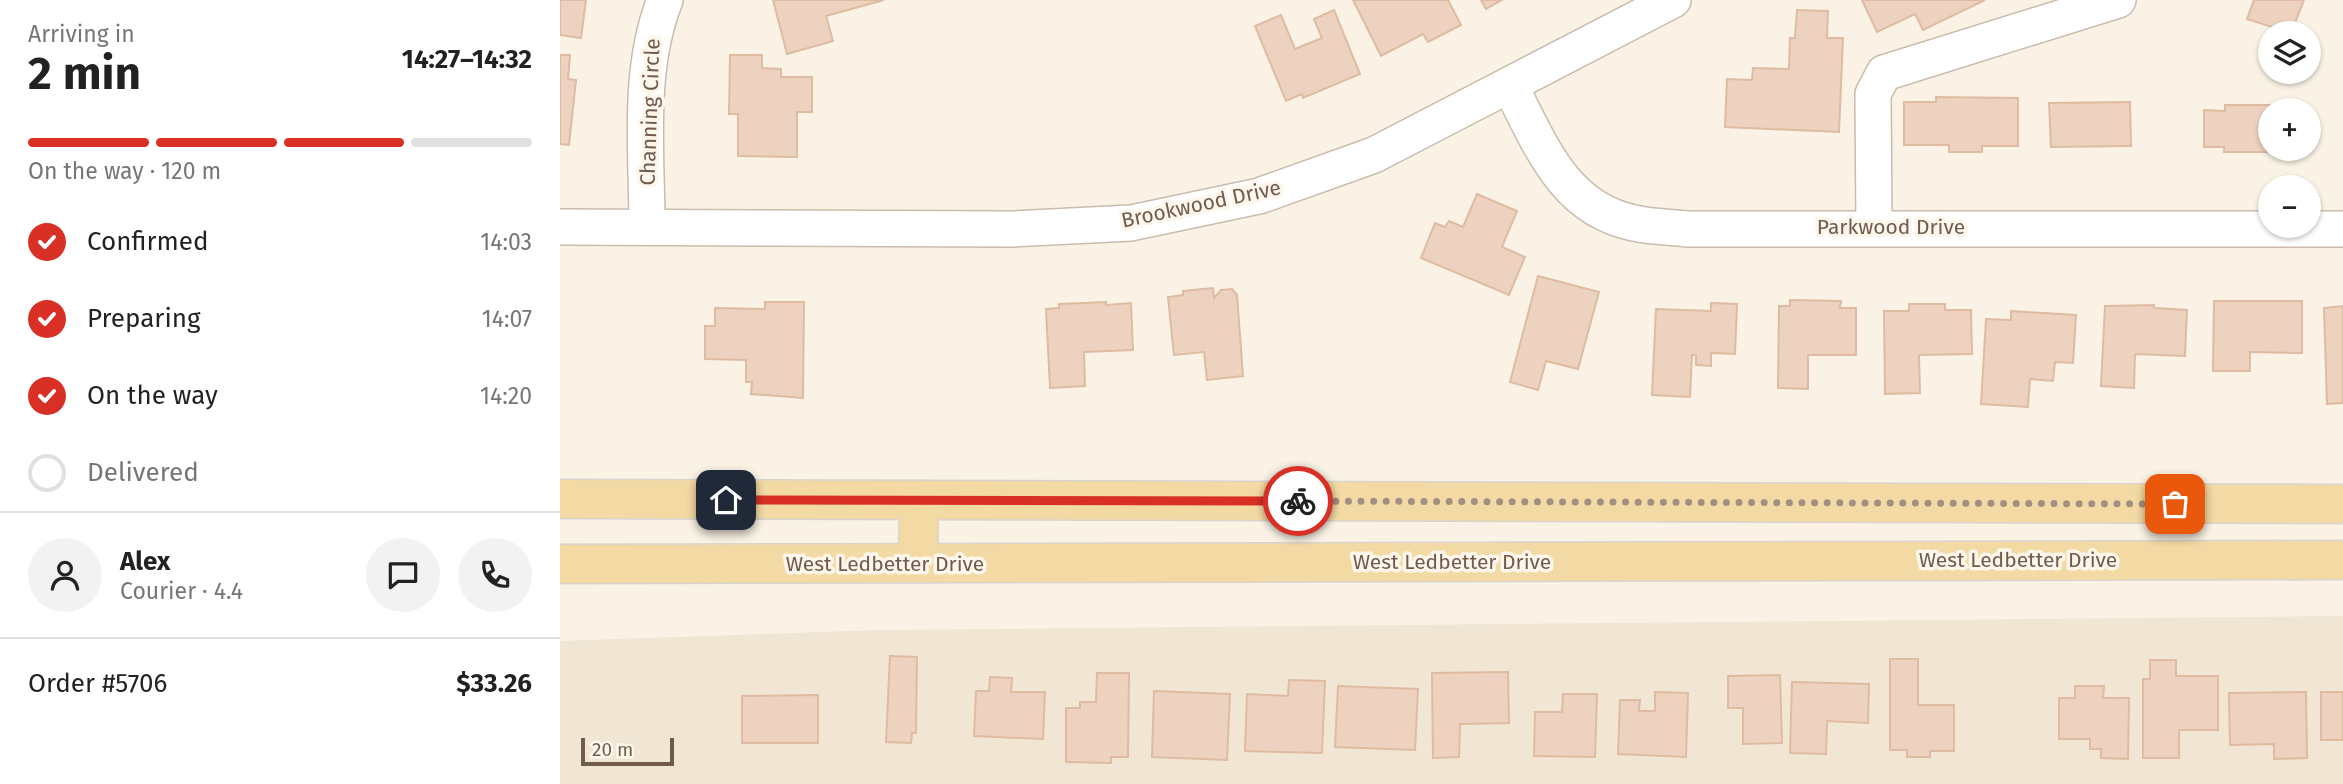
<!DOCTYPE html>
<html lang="en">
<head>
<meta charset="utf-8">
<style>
  body { margin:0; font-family:"Fira Sans",sans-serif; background:#f2f2f2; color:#222; height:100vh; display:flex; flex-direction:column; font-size:26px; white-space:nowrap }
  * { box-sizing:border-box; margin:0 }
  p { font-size:23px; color:#767676 }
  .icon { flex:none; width:38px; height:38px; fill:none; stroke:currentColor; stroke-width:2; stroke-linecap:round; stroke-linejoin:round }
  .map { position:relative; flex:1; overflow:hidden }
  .sheet { display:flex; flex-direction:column; background:#fff; width:560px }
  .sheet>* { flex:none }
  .buttons { position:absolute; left:1698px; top:21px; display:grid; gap:14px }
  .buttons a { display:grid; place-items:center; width:63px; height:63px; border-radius:50%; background:#fff; box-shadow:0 2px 5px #0004; font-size:35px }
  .scale { position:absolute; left:21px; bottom:18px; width:93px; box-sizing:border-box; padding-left:7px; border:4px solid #715b4d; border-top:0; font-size:19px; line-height:24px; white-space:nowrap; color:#715b4d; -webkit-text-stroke:5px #fdf7eb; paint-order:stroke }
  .pin { position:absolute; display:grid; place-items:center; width:60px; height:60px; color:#fff; margin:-30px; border-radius:14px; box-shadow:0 4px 10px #0006 }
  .courier { position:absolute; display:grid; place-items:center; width:70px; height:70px; margin:-35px; border:5px solid #d93025; border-radius:50%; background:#fff; color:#222; box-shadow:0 2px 9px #0007 }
  .summary em { font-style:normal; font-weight:700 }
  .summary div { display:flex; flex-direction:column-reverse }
  .summary { display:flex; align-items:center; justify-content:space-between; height:119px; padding:0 28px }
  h1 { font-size:46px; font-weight:700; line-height:52px }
  .bar { display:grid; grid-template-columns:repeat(4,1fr); gap:10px 7px; align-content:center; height:84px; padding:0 28px }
  .bar i { height:9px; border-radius:5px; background:#e0e0e0 }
  .bar .on { background:#d93025 }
  .bar p { grid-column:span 4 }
  .line { display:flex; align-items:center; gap:18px; padding:0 28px; border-top:2px solid #e0e0e0 }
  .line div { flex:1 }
  .round { display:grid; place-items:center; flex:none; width:74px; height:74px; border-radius:37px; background:#f2f2f2 }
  ol { padding:0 28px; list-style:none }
  li { display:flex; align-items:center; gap:21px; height:77px }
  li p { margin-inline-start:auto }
  li .icon { padding:7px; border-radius:50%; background:#d93025; color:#fff; stroke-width:4 }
  li:last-child { color:#767676 }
  li i { width:38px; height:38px; border:4px solid #e0e0e0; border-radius:50% }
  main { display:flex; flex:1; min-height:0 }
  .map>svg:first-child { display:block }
</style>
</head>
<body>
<main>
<section class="sheet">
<div class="summary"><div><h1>2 min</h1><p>Arriving in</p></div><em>14:27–14:32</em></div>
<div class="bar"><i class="on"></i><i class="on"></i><i class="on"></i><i></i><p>On the way · 120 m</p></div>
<ol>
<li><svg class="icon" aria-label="check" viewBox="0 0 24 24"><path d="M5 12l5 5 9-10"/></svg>Confirmed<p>14:03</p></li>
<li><svg class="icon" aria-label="check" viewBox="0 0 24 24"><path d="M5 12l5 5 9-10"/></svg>Preparing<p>14:07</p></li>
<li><svg class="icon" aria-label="check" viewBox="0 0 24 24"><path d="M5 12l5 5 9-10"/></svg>On the way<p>14:20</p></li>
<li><i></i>Delivered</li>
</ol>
<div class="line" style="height:126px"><a class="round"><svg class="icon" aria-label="person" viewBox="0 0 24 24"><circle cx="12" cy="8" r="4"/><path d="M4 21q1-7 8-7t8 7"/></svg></a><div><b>Alex</b><p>Courier · 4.4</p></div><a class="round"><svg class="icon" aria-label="chat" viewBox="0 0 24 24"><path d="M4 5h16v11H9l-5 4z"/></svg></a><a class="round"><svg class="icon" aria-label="phone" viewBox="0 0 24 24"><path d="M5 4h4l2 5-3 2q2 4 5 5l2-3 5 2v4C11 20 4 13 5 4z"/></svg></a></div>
<div class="line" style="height:91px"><div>Order #5706</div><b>$33.26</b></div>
</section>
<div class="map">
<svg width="1783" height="784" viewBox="0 0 1783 784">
  <rect width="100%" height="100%" fill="#faf3e5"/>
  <path fill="#f1e5d4" d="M1783,616V784H0V641L321,630Z"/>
  <g fill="#edd3bf" stroke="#debba1" stroke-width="2">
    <path d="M0,0H26L21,38L0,35Z"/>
    <path d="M213,0H324L266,16L273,41L227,54Z"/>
    <path d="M793,0H888L901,25L868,42L863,34L821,56Z"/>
    <path d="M921,0H942L926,9Z"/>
    <path d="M1302,0H1425L1363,30L1355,14L1317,32Z"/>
    <path d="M1694,0H1744L1731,33L1687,19Z"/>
    <path d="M774,10L800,74L743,98L742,94L726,101L695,26L721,15L735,49L762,38L754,19Z"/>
    <path d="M1237,10L1268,11L1267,38H1283L1279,132L1165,127L1167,79L1192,80L1193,68L1229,69L1230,38H1235Z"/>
    <path d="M0,55H10L8,79L16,80L9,145L0,144Z"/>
    <path d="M170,55H202V68L221,69V77H252V112H237V157L178,156V114H169Z"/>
    <path d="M1376,97L1458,98V146H1422V152H1389V145H1344V102H1376Z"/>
    <path d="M1570,102L1571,146L1491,147L1489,103Z"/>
    <path d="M1665,105H1716V110H1710V149H1715V152H1664V147H1644V110L1665,111Z"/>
    <path d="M917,194L957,211L942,247L965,257L949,295L861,258L875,223L885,227L889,221L903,227Z"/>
    <path d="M978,276L1039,292L1018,369L986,361L978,390L950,382Z"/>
    <path d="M653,288L654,298L661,290L672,289L677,295L683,376L647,380L644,352L614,355L608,297L623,295V291Z"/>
    <path d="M1230,300L1281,301L1280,308H1296V355H1248V389L1218,388L1219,306H1230Z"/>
    <path d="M1654,301H1742V353L1690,352V371H1653Z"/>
    <path d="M205,302H244L243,398L191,394L192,382H186V360L145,359V326H155V308L205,309Z"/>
    <path d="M546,302V305L571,303L573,350L524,352L525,386L490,388L486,309L499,308V304Z"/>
    <path d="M1151,303L1177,304L1175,354L1151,353V366L1136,365V355H1132L1130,397L1092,395L1096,309L1151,311Z"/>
    <path d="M1349,304H1385V310H1411L1412,354L1359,355L1360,393L1325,394L1324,311H1349Z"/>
    <path d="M1594,305V308L1627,310L1625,356L1575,354L1574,388L1541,386L1545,306Z"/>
    <path d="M1783,306V403L1767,404L1764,308Z"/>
    <path d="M1451,311L1516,315L1513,363L1495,362L1493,381L1470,379L1468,407L1421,404L1426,319L1451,320Z"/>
    <path d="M330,656L357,657L356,733H352L351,743L326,742Z"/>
    <path d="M1330,659H1358V705H1394V751H1370V757H1347V750H1330Z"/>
    <path d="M1590,660H1616V676H1658V730H1619V758H1583V679H1590Z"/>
    <path d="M948,672L949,723L900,724L899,757L873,758L872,673Z"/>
    <path d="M537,673H569L568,757H551V763L506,762V708H520V702H536Z"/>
    <path d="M1220,675L1222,743L1183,744V708H1168V676Z"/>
    <path d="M430,677L452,678L451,692H485L483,739L414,736L416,691H429Z"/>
    <path d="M729,680L765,681L762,753L685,751L687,694L728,696Z"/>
    <path d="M1232,682L1309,684L1308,723L1267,721L1266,754L1230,753Z"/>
    <path d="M778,686L858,689L855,750L775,747Z"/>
    <path d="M1515,686H1544L1543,698H1569L1568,759L1541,758V749H1530V739H1499V698H1515Z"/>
    <path d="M594,691L670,694L667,760L592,757Z"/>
    <path d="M1095,692L1128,693L1126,757L1058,754L1060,700H1080L1079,711H1095Z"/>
    <path d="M1746,692L1747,758L1714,759V744L1670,745L1669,693Z"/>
    <rect x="1761" y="692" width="22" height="48"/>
    <path d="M1003,694H1037L1035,757L974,756L975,712H1002Z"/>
    <path d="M258,695V743H182V696Z"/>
  </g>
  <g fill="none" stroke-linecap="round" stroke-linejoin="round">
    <defs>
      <g id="minor">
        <path d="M950,86C980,143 1003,209 1074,223C1091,227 1110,227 1127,229H1783"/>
        <path d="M0,227L453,229L571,223L699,196L814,155L1113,0"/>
        <path d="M87,227C87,153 77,70 105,0"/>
        <path d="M1314,227L1313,94L1324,73L1558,0"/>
      </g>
      <g id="major">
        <path d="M0,499L1783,504"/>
        <path d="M358,563L359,500"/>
        <path d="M0,564L1783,560"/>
      </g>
    </defs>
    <use href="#minor" stroke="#cbbbad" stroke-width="38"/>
    <use href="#major" stroke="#dad4d1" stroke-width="41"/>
    <use href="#minor" stroke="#fff" stroke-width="35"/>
    <use href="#major" stroke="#f3d9a3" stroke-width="38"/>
  </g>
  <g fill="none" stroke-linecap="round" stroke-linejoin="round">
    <path stroke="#a19082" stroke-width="7" stroke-dasharray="0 12.6" d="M738,501L1615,504"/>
    <path stroke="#d93025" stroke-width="9" d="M166,500L738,501"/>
  </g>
  <g text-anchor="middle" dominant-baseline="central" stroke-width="7" stroke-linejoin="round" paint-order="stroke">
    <g font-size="21" fill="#715b4d" stroke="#fdf7eb">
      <text transform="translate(90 112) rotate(-88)">Channing Circle</text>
      <text transform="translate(641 204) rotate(-12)">Brookwood Drive</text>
      <text x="1331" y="227">Parkwood Drive</text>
      <text x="1458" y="560">West Ledbetter Drive</text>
      <text x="892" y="562">West Ledbetter Drive</text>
      <text x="325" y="564">West Ledbetter Drive</text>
    </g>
  </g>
</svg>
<div class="buttons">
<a><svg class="icon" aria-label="layers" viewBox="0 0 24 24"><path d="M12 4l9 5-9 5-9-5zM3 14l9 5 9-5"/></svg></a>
<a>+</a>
<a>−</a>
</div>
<div class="scale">20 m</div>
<div class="pin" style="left:1615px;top:504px;background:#ea580c"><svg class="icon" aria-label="bag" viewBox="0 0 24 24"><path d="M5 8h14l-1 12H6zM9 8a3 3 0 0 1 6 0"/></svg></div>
<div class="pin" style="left:166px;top:500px;background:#1f2937"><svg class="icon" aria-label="home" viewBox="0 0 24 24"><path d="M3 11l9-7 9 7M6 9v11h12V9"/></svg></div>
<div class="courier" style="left:738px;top:501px"><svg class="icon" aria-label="bike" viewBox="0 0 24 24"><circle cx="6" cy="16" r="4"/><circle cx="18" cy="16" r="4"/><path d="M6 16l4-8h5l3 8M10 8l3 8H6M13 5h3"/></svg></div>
</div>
</main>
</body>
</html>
